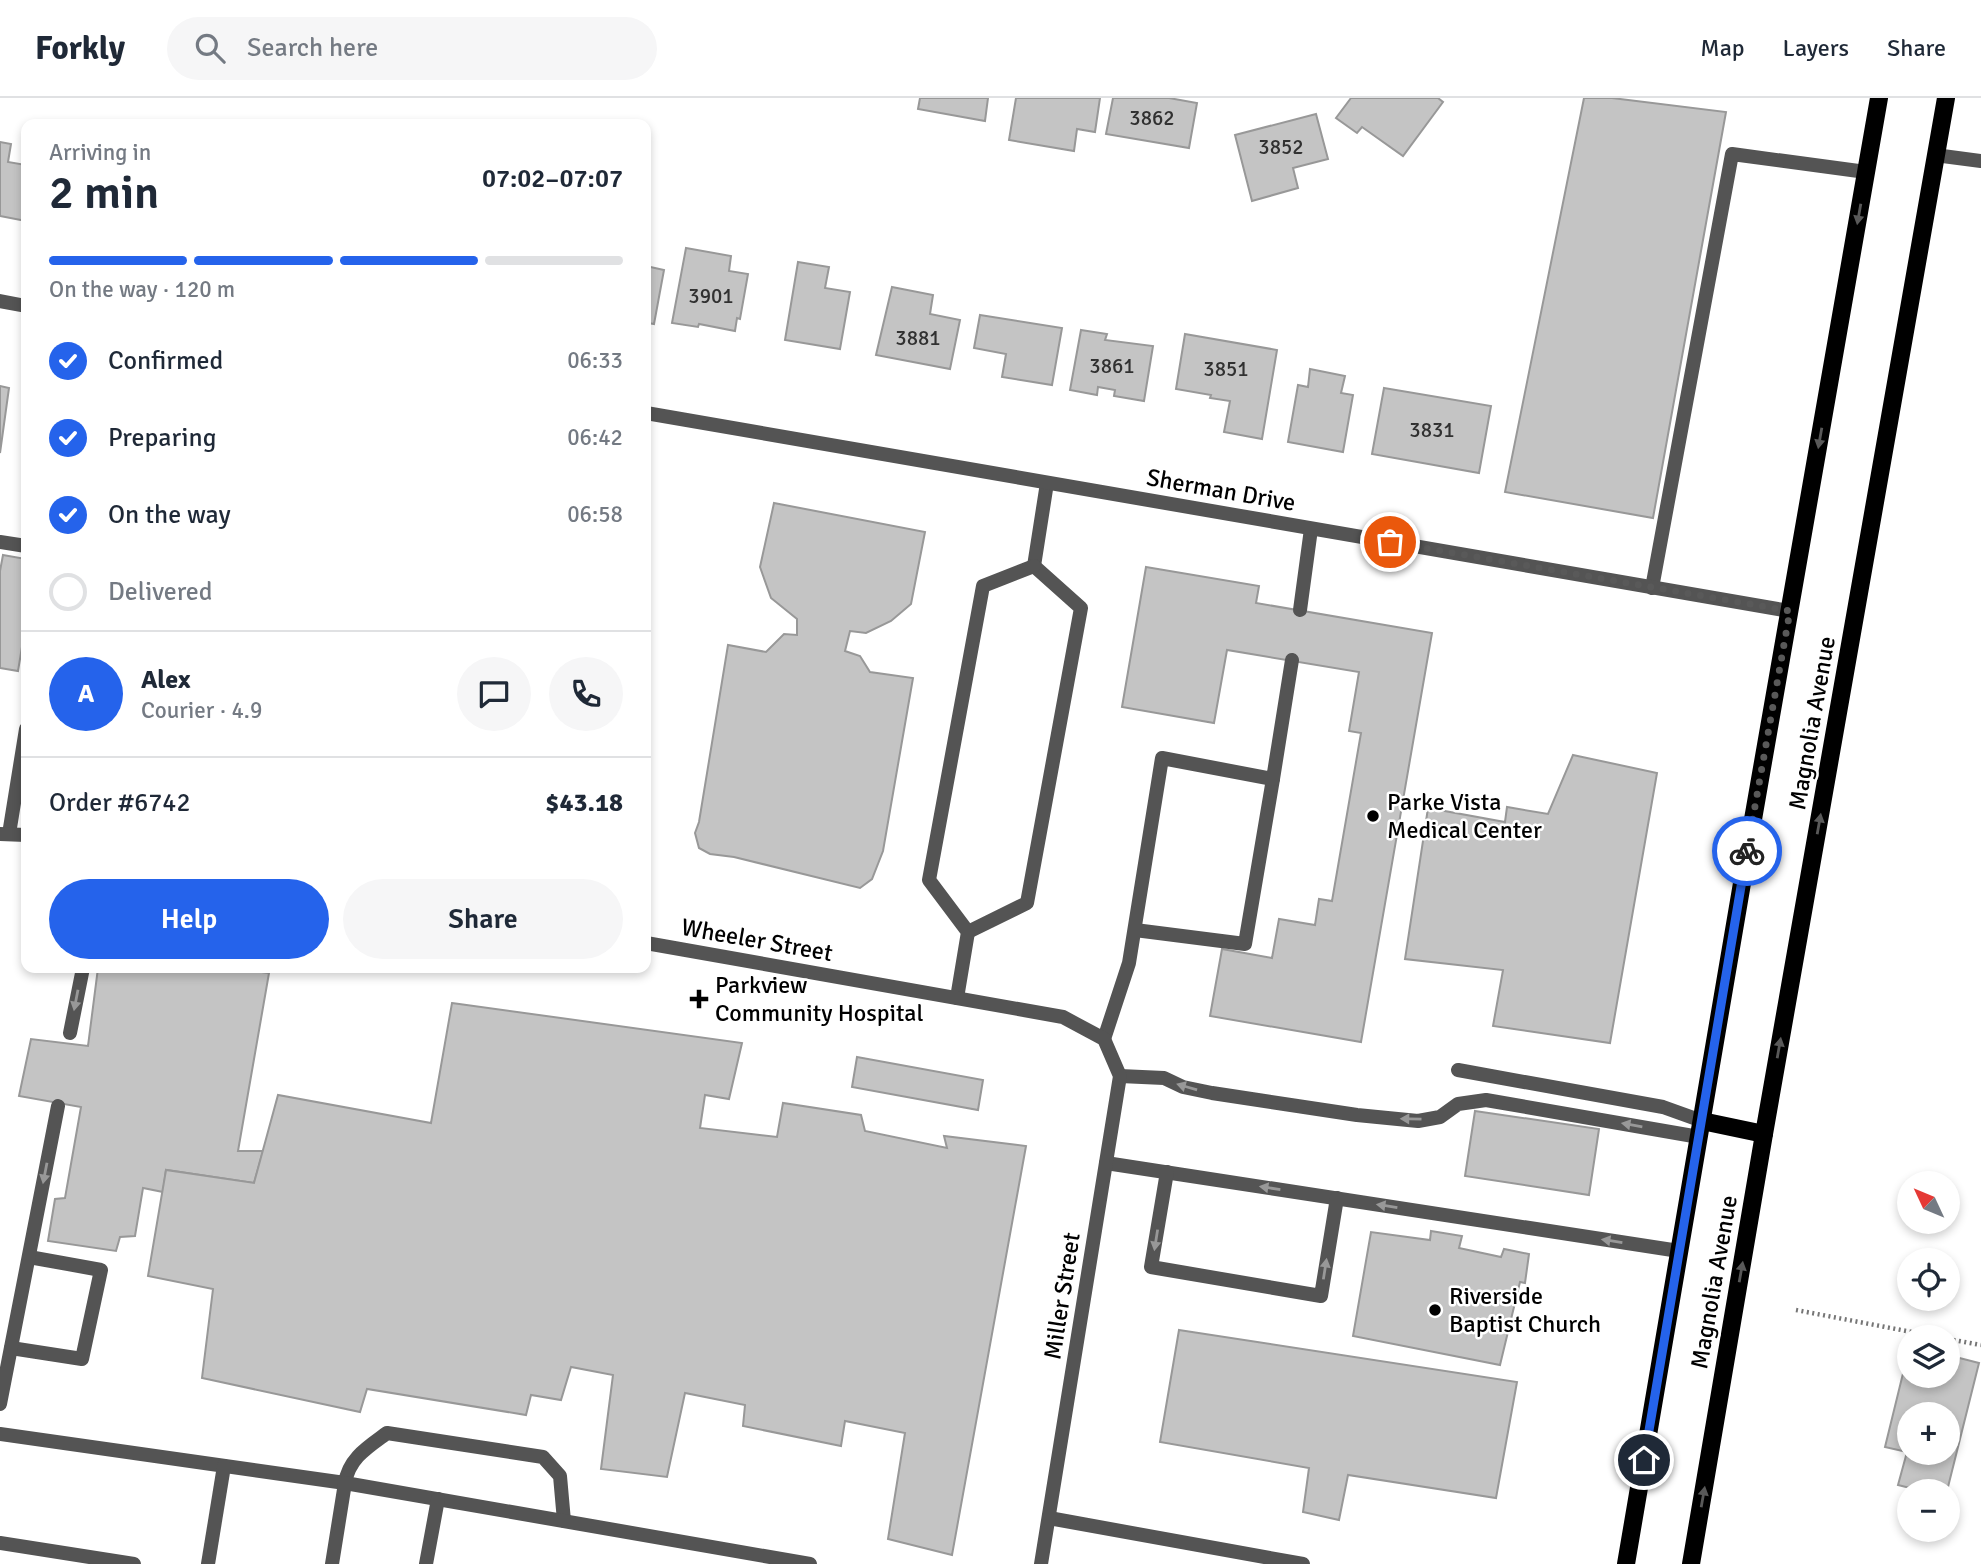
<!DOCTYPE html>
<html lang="en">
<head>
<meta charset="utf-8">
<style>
  body { margin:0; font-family:Signika,sans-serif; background:#f6f6f7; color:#1f2937; height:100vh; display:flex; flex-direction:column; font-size:26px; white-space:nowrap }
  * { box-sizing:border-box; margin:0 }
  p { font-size:23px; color:#747a83 }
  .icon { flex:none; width:38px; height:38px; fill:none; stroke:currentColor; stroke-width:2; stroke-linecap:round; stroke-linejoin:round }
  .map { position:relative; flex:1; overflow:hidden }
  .panel { position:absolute; left:21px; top:21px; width:630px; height:854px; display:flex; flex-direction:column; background:#fff; border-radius:14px; box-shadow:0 4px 10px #0003 }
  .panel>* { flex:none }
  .needle { width:46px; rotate:314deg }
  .tools { position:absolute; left:1897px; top:1073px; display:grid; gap:14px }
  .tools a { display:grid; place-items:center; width:63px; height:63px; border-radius:50%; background:#fff; box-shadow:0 4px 10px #0003; font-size:35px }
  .pin { position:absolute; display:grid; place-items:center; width:60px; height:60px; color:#fff; margin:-30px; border:4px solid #fff; border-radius:50%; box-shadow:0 2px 7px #0007 }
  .courier { position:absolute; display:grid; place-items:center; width:70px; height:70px; margin:-35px; border:5px solid #2563eb; border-radius:50%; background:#fff; color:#222; box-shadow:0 2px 9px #0007 }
  .summary em { font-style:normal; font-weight:600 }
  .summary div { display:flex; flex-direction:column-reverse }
  .summary { display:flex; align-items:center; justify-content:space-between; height:119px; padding:0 28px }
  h1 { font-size:46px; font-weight:600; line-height:52px }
  .bar { display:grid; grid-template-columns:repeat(4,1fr); gap:10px 7px; align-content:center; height:84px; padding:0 28px }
  .bar i { height:9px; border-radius:5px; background:#e0e1e3 }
  .bar .on { background:#2563eb }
  .bar p { grid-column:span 4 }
  .line { display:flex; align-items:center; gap:18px; padding:0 28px; border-top:2px solid #e0e1e3 }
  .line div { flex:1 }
  .round { display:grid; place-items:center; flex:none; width:74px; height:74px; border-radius:37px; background:#f6f6f7 }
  ol { padding:0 28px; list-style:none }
  li { display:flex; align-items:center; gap:21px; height:77px }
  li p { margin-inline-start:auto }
  li .icon { padding:7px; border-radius:50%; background:#2563eb; color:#fff; stroke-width:4 }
  li:last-child { color:#747a83 }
  li i { width:38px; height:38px; border:4px solid #e0e1e3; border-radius:50% }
  .button { display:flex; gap:14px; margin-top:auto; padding:14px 28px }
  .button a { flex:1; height:80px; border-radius:42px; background:#2563eb; color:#fff; font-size:28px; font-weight:600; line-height:80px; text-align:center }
  .button a+a { background:#f6f6f7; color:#1f2937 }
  header { display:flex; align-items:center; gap:42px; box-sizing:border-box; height:98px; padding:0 35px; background:#fff; border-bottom:2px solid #e0e1e3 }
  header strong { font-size:33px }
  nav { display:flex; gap:38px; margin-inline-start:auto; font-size:24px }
  .search { width:490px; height:63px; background:#f6f6f7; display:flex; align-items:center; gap:18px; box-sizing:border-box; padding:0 24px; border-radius:38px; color:#747a83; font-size:26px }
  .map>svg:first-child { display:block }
</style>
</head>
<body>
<header>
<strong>Forkly</strong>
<div class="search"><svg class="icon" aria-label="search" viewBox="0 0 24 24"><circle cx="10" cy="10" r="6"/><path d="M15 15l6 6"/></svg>Search here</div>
<nav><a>Map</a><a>Layers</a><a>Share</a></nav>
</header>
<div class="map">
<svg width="1981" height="1466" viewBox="0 0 1981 1466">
  <rect width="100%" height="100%" fill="#fff"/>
  <g fill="#c4c4c4" stroke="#989898" stroke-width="2" fill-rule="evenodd">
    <path d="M920,0H988L985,23L918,11Z"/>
    <path d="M1016,0H1100L1095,34L1077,31L1074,53L1009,42Z"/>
    <path d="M1113,0H1169L1197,5L1189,50L1106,36Z"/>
    <path d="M1351,0H1438L1443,4L1403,58L1362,29L1357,35L1336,20Z"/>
    <path d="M1584,0H1612L1726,14L1653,420L1505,394Z"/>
    <path d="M1316,16L1328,61L1293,70L1298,90L1252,103L1235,37Z"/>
    <path d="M0,44L11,46L8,64L26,67V123L0,118Z"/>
    <path d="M686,150L731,158L729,173L748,176L740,221L737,220L735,233L699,226L698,229L672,225Z"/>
    <path d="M798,164L829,169L825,190L850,194L840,251L785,242Z"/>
    <path d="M646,168L664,172L654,226L648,225L646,234Z"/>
    <path d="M892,189L933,197L930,216L960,222L950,271L876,257Z"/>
    <path d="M980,217L1062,230L1052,287L1002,279L1006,256L974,250Z"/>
    <path d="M1081,232L1107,236L1105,242L1153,248L1144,303L1114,298L1115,292L1098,289L1097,297L1070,292Z"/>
    <path d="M1185,236L1277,252L1262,341L1224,334L1230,303L1210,300L1211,297L1176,291Z"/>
    <path d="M1310,271L1345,278L1341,295L1353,297L1343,354L1288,344L1298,287L1308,289Z"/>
    <path d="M0,288L9,290L0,355Z"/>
    <path d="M1384,290L1491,308L1479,375L1372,356Z"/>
    <path d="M774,405L925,434L911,506L891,523L866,535L850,533L845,553L860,558L870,574L913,580L883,753L872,781L860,790L734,759L710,756L699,750L695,735L699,724L728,547L766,554L784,536L797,537V521L771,500L760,469Z"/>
    <path d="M3,457L26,461V525L18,573L0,570V473Z"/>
    <path d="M1146,469L1259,488L1256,505L1432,535L1361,944L1210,918L1222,851L1272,860L1279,821L1315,827L1319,801L1332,803L1361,635L1349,633L1359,574L1227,552L1214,625L1122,609Z"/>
    <path d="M1573,657L1657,675L1610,945L1493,928L1503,872L1405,861L1428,710L1505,724L1507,709L1548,716Z"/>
    <path d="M98,870H233L269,875L238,1053H263L254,1085L166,1072L163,1094L143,1090L135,1138L120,1139L116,1153L48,1143L55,1101L65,1100L81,1009L19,998L31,941L88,948Z"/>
    <path d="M452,905L742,945L729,1001L705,997L700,1030L777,1039L783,1005L861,1017L865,1033L947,1050L944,1038L1026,1048L952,1457L888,1441L905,1335L845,1323L841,1348L743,1328L745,1307L685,1295L667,1379L601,1371L613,1277L571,1269L561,1302L531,1297L526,1317L367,1291L360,1314L202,1280L213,1191L148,1178L166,1072L254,1085L278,997L431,1025Z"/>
    <path d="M857,959L983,982L978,1012L852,989Z"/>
    <path d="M1475,1013L1599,1031L1589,1097L1465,1078Z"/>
    <path d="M1431,1133L1462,1138L1459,1150L1501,1159L1504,1151L1529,1156L1525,1185L1520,1184L1500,1267L1353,1238L1371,1134L1430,1142Z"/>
    <path d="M1179,1232L1517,1284L1496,1400L1348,1377L1339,1422L1303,1414L1309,1370L1160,1344Z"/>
    <path d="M1909,1251V1278H1948V1257L1979,1265L1947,1393H1922L1898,1387L1907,1354L1885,1349ZM1909,1316H1948V1354H1909Z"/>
  </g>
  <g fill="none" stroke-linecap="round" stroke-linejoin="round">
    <g stroke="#767676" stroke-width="4.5" stroke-dasharray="2 3.5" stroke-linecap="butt">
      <path d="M1796,1212L1938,1239"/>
      <path d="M1948,1241L1981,1247"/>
    </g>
    <g stroke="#545454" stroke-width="14">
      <path d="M1935,57L1981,63"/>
      <path d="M0,444L26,448"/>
      <path d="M1034,468L1047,385"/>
      <path d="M1652,490L1732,56L1866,74"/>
      <path d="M1300,512L1311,431"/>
      <path d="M9,736L26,631"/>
      <path d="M1135,832L1245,846L1273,681"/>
      <path d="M968,834L1027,805L1081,510L1034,468"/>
      <path d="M957,900L968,834L929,782L983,488L1034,468"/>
      <path d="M70,935L83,870"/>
      <path d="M1104,941L1129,865L1162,660L1273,681L1292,562"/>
      <path d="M1458,972L1663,1009L1702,1023"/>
      <path d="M1120,978L1164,980L1183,989L1212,995L1357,1017L1418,1023L1440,1019L1458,1006L1486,1002L1699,1039"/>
      <path d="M1106,1065L1679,1153"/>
      <path d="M1167,1074L1151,1169L1321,1198L1337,1100"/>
      <path d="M11,1250L82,1261L101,1172L29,1159"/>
      <path d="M0,1306L58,1008"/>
      <path d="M0,1336L345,1385C349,1360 368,1349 387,1335L543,1359L560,1378L564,1423"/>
      <path d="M1049,1420L1303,1466"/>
      <path d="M0,1445L134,1466"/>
      <path d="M208,1466L224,1368"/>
      <path d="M332,1466L345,1385L810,1466"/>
      <path d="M426,1466L438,1401"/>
    </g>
    <g stroke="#545454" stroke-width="14">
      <path d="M0,203L26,208"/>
      <path d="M646,315L1789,513"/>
      <path d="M0,736L26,737"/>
      <path d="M646,845L1063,919L1104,941L1120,978L1041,1466"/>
    </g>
    <g stroke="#000" stroke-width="18">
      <path d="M1702,1023L1764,1036"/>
      <path d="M1626,1466L1748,750L1879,0"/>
      <path d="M1691,1466L1764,1036L1946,0"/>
    </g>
  </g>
  <defs><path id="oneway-solid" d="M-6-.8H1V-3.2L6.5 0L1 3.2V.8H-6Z" transform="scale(1.75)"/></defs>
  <g fill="#595959">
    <use href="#oneway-solid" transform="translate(1859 116) rotate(100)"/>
    <use href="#oneway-solid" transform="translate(1820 340) rotate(100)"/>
    <use href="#oneway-solid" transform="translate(1819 726) rotate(-80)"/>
    <use href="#oneway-solid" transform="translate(1779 950) rotate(-80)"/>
    <use href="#oneway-solid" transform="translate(1741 1174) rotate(-80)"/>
    <use href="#oneway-solid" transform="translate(1703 1399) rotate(-80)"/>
  </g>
  <g fill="#989898">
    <use href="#oneway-solid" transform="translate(76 902) rotate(101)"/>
    <use href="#oneway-solid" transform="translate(1187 989) rotate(-164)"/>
    <use href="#oneway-solid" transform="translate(1411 1021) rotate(-179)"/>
    <use href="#oneway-solid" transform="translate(1632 1027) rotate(-170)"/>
    <use href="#oneway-solid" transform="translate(45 1075) rotate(101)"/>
    <use href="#oneway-solid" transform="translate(1270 1090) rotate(-171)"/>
    <use href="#oneway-solid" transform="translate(1387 1108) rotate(-171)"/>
    <use href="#oneway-solid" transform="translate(1156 1142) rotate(99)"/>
    <use href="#oneway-solid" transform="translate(1612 1143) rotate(-171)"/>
    <use href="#oneway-solid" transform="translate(1325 1171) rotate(-81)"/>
  </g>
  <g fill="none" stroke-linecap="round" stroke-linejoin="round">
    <path stroke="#595959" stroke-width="7" stroke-dasharray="0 12.6" d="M1390,444L1790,513L1747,753"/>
    <path stroke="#2563eb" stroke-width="9" d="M1644,1362L1747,753"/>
  </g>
  <g fill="#000" stroke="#fff" stroke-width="2.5">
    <circle cx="1373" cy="718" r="7"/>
    <path d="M695.5 890.5h7v7h7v7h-7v7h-7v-7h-7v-7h7z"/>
    <circle cx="1435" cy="1212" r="7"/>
  </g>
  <g text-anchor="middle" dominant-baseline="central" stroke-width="5" stroke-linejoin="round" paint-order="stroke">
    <g font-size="21" fill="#313131">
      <text x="1152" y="20">3862</text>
      <text x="1281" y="49">3852</text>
      <text x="711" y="198">3901</text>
      <text x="918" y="240">3881</text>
      <text x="1112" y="268">3861</text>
      <text x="1226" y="271">3851</text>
      <text x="1432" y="332">3831</text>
    </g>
    <g font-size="24" fill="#000" stroke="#fff">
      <text transform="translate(1221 392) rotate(10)">Sherman Drive</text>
      <text transform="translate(1812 625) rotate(-80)">Magnolia Avenue</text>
      <text transform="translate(757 842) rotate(10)">Wheeler Street</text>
      <text transform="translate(1714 1184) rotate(-80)">Magnolia Avenue</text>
      <text transform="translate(1062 1198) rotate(-81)">Miller Street</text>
    </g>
    <g font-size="24" fill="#000" stroke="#fff" text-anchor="start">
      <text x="1387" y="704">Parke Vista<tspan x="1387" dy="28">Medical Center</tspan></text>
      <text x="715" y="887">Parkview<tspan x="715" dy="28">Community Hospital</tspan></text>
      <text x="1449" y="1198">Riverside<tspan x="1449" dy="28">Baptist Church</tspan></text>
    </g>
  </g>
</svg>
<div class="tools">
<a><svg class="needle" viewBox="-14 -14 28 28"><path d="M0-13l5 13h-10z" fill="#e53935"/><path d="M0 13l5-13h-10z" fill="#747a83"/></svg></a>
<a><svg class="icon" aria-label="locate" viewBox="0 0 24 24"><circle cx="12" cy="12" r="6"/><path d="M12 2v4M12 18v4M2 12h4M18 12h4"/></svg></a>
<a><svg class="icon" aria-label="layers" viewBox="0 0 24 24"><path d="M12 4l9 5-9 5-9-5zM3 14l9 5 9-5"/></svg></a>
<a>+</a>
<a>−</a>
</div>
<div class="pin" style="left:1390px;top:444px;background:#ea580c"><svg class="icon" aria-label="bag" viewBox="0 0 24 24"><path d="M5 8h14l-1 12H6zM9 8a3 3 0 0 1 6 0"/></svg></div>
<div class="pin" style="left:1644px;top:1362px;background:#1f2937"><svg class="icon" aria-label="home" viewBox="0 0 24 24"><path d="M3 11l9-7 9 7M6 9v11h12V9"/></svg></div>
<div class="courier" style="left:1747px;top:753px"><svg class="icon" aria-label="bike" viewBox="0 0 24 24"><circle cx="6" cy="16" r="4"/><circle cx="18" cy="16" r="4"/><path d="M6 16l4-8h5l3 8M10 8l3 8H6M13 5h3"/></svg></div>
<section class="panel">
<div class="summary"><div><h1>2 min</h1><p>Arriving in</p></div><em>07:02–07:07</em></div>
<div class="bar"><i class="on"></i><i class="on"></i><i class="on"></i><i></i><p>On the way · 120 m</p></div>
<ol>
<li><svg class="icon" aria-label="check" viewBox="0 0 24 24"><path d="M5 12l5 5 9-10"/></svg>Confirmed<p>06:33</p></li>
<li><svg class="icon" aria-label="check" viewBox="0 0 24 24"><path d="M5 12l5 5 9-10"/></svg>Preparing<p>06:42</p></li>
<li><svg class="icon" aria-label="check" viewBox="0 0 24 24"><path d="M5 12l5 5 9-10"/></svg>On the way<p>06:58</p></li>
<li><i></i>Delivered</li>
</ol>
<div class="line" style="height:126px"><b class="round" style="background:#2563eb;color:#fff">A</b><div><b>Alex</b><p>Courier · 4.9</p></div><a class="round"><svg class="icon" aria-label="chat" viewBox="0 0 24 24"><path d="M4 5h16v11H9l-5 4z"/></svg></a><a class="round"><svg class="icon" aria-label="phone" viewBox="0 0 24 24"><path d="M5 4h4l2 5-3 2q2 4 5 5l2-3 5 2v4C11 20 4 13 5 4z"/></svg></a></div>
<div class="line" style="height:91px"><div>Order #6742</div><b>$43.18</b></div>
<div class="button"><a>Help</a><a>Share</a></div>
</section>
</div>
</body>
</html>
